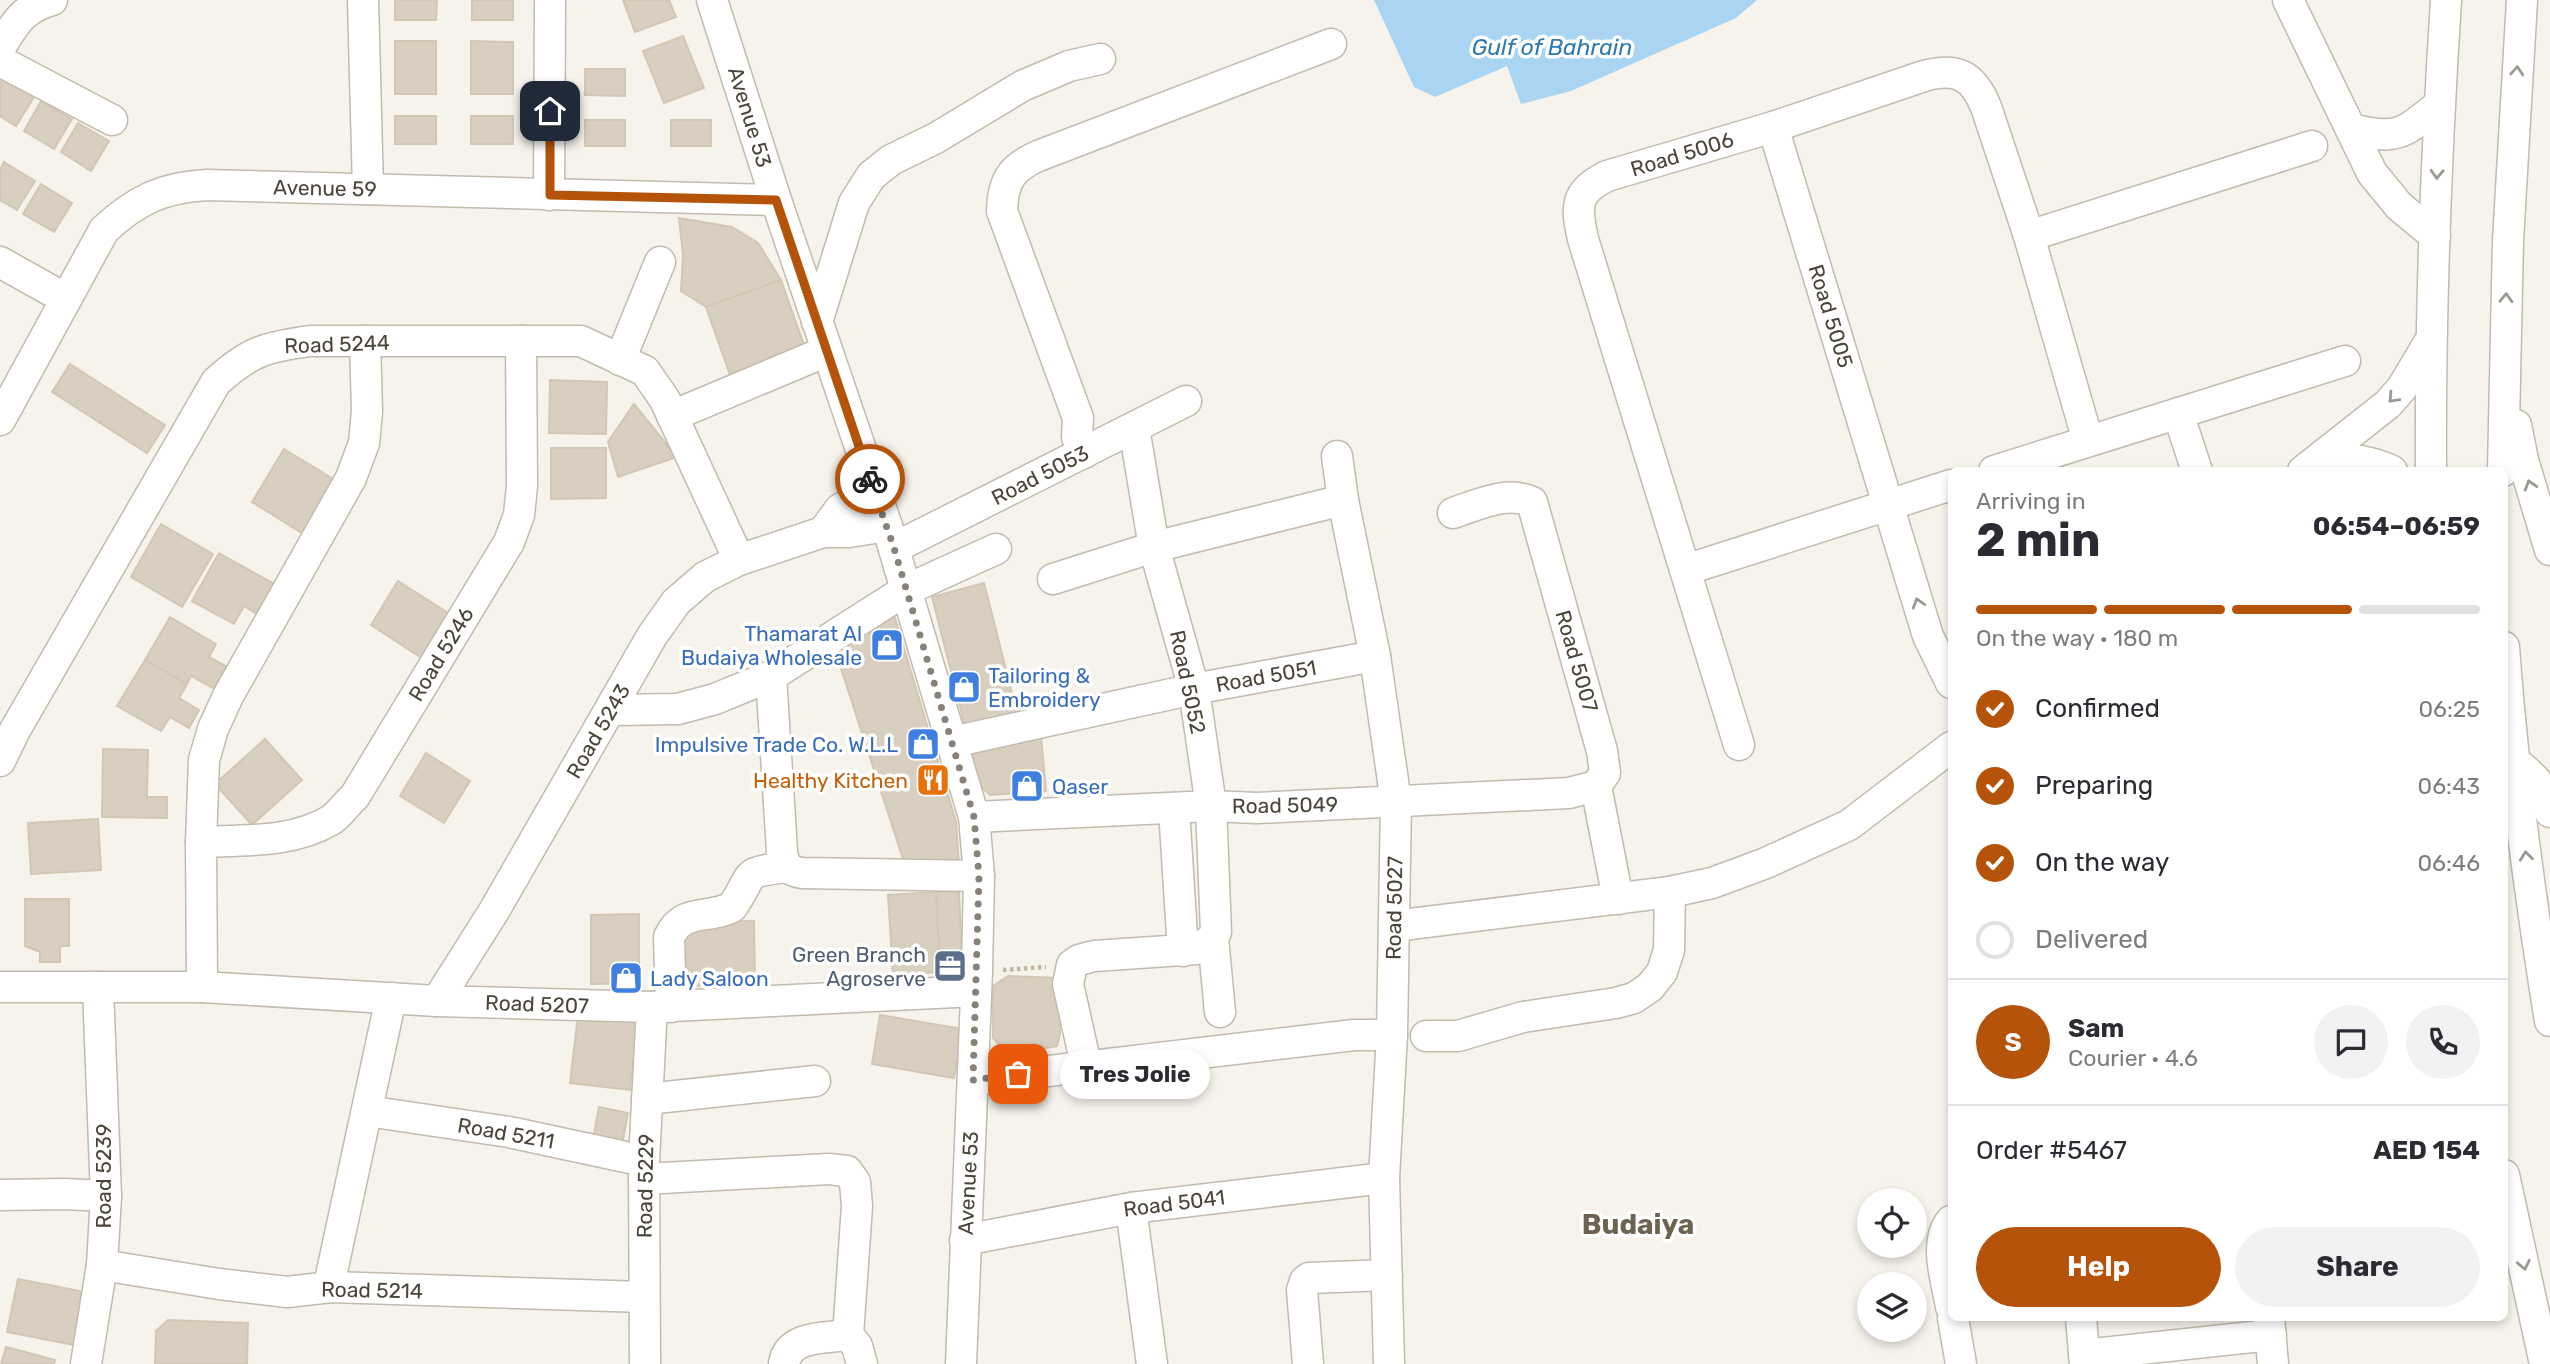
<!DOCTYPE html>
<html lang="en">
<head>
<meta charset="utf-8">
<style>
  body { margin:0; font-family:Rubik,sans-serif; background:#f2f2f3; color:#2b2b33; height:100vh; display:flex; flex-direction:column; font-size:26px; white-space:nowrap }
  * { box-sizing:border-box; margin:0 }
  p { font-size:23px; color:#7c7c81 }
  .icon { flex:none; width:38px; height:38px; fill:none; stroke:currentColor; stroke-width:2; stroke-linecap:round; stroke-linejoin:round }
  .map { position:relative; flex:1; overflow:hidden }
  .side { position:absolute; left:1948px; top:467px; width:560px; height:854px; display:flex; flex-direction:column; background:#fff; border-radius:10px; box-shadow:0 4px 10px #0003 }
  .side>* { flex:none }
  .tools { position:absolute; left:1857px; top:1188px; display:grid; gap:14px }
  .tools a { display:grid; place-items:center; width:70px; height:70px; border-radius:50%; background:#fff; box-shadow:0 4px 10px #0003; font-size:35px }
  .pin { position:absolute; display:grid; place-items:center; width:60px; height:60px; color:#fff; margin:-30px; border-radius:14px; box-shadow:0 4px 10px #0006 }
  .courier { position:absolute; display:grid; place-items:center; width:70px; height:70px; margin:-35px; border:5px solid #b45309; border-radius:50%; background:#fff; color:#222; box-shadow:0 2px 9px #0007 }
  .bubble { position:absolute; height:49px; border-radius:24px; background:#fff; box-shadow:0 4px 10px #0003; font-size:23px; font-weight:700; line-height:49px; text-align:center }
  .headline em { font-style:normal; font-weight:700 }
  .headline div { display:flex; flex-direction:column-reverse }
  .headline { display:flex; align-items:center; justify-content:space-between; height:119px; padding:0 28px }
  h1 { font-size:46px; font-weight:700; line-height:52px }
  .bar { display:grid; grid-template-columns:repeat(4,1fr); gap:10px 7px; align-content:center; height:84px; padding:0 28px }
  .bar i { height:9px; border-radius:5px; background:#e1e1e2 }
  .bar .active { background:#b45309 }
  .bar p { grid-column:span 4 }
  .line { display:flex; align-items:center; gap:18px; padding:0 28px; border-top:2px solid #e1e1e2 }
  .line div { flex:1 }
  .round { display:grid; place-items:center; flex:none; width:74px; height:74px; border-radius:37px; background:#f2f2f3 }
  ol { padding:0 28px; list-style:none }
  li { display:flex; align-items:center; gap:21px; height:77px }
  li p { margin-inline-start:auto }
  li .icon { padding:7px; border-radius:50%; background:#b45309; color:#fff; stroke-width:4 }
  li:last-child { color:#7c7c81 }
  li i { width:38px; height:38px; border:4px solid #e1e1e2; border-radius:50% }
  .primary-button { display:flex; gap:14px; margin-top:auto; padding:14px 28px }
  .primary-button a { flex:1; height:80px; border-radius:42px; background:#b45309; color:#fff; font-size:28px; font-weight:700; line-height:80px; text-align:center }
  .primary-button a+a { background:#f2f2f3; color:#2b2b33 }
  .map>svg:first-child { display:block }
</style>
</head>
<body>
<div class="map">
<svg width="2550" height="1364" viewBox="0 0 2550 1364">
  <rect width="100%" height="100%" fill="#f6f3ec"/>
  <path fill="#a9d4f2" d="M1374,0H1757L1736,18L1571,91L1521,104L1507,66L1435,97L1414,87Z"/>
  <g fill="#d8cfc1" stroke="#d3c7b4" stroke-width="2">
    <path d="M395,0H437L436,20H395Z"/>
    <rect x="472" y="0" width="41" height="20"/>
    <path d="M623,0H669L676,17L635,32Z"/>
    <path d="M683,36L704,88L664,103L643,51Z"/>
    <rect x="395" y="41" width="41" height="53"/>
    <path d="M471,41L513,42V94H471Z"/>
    <path d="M585,69H625V96L585,95Z"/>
    <path d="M3,78L34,97L16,126L0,116V84Z"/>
    <path d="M41,101L72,119L54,149L24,131Z"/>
    <rect x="395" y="116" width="41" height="28"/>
    <rect x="471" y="116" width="42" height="28"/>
    <rect x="585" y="120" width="40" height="26"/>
    <rect x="671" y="120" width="40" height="26"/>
    <path d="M78,123L109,141L91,171L61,152Z"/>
    <path d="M4,162L35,181L17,210L0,200V170Z"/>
    <path d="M41,184L72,203L54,232L23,214Z"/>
    <path d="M679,218L732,227L758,243L781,280L706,307L681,291L683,255Z"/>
    <path d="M781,280L805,348L730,375L706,307Z"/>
    <path d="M70,364L165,425L147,453L52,392Z"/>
    <path d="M550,380L607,382L606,434L549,433Z"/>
    <path d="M634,404L677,457L618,477L608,442Z"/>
    <path d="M551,448H606V498L551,499Z"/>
    <path d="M284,449L335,480L302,533L252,502Z"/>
    <path d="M161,524L213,554L182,607L131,577Z"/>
    <path d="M219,553L274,584L257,614L244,606L234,624L192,601Z"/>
    <path d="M398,581L453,616L425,660L371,625Z"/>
    <path d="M984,583L1017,713L965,726L932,597Z"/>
    <path d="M891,605L956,822L959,865H905L833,644Z"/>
    <path d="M170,617L216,644L209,657L231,669L218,691L191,676L187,684L145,660Z"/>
    <path d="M145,660L187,684L179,698L199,710L189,728L170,717L161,731L117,706Z"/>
    <path d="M1041,736L1046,791L990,795L976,782L972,745Z"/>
    <path d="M265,739L302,780L252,825L215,784Z"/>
    <path d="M103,749L148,750L147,797H167V818L102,817Z"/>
    <path d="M426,753L470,781L444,823L400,796Z"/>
    <path d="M98,819L101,870L31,874L28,823Z"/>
    <path d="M959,891L962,960L951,970L940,972L936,892Z"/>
    <path d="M936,892L940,972L893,975L888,895Z"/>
    <path d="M25,899H69V946H60V962H40V952L25,946Z"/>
    <path d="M639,914V983L591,984V915Z"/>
    <path d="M754,921L755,985L684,986V922Z"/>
    <path d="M1008,976L1057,978L1060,1034L1057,1046L1022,1052L1004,1050L993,1038V986Z"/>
    <path d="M578,1015L638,1021L630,1090L570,1083Z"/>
    <path d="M880,1015L963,1029L954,1078L872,1064Z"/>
    <path d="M599,1107L628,1113L622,1145L593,1139Z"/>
    <path d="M18,1279L85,1292L74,1345L7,1332Z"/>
    <path d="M168,1320L248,1323L247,1364H155L156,1331Z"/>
    <path d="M6,1347L55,1360L54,1364H1Z"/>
  </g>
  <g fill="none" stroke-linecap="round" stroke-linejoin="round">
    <defs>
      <g id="minor">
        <path d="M363,0L368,189"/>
        <path d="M712,0L776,200L887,526L974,817L979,876L977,972L961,1364"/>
        <path d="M2288,0L2372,173L2399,206L2435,236"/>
        <path d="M0,48C15,23 23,8 52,0"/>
        <path d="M0,61L112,120"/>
        <path d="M1773,127L1928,636L1951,683"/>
        <path d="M2352,129C2397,141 2404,133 2439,105"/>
        <path d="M549,195L550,0"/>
        <path d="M2029,236L2312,146"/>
        <path d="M0,262L66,299"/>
        <path d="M817,322L854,203L871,176L891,160L936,138L1022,86L1069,66L1100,59"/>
        <path d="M620,360L660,262"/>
        <path d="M2178,413L2197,471"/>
        <path d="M672,416L827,351"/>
        <path d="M0,420L104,230C136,200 164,187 207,185L776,200"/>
        <path d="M2516,425L2523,460L2550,550"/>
        <path d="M1134,428L1154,547L1194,689L1211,806L1216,932L1213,938L1220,1012"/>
        <path d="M1084,453L1077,437L1078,418L1002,211C1003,181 1011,168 1038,156L1331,44"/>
        <path d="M1337,456L1343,500L1375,656L1396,802L1392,1035L1384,1178L1389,1364"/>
        <path d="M2321,457C2346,459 2370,460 2392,471"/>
        <path d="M1994,471L2345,361"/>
        <path d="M2303,471L2388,404L2402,388L2430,341"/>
        <path d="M2431,471C2430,314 2436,157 2446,0"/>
        <path d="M2503,471L2508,241L2522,0"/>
        <path d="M1453,513C1478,505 1507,490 1532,502L1602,751L1605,773L1596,786L1618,899"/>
        <path d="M823,532L840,509L875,492"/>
        <path d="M894,548L1186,401"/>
        <path d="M1685,570L1951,485"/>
        <path d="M1053,579L1154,547L1343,500"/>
        <path d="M2504,647C2513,772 2530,897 2550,1021"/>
        <path d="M771,676L782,851C784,866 788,871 802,873L979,876"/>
        <path d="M611,710L678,709L715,699L771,676L906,590L996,549"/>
        <path d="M952,742L1194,689L1375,656"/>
        <path d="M1739,745L1583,239C1576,207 1574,192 1607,176L1773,127L1924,76C1957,67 1973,75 1986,107L2029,236L2088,441"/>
        <path d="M0,761L15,730L216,382C250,351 266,347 310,341H581L645,371L665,400L739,560"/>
        <path d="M2514,761C2533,776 2546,787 2550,812"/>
        <path d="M1174,809L1183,951"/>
        <path d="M974,817L1211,806L1257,808L1569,793L1596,786"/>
        <path d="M201,842C245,840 293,843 331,820C340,814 347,803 355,796L509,542L519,515L522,486L521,341"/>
        <path d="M1394,926L1670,892L1712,883L1766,863L1849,825L1951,747"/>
        <path d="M0,987H202L437,1001L652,1007L976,991"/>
        <path d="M202,987L201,842L204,760L213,729L228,696L351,478L364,443L367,411L365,341"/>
        <path d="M437,1001L494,911L652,636L676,602L705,577L739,560L823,532H849L887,526"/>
        <path d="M671,1007L669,937C683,907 708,920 732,907C756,873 739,873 786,867"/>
        <path d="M1426,1036H1458L1523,1017L1616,1003L1634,998L1650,987L1662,972L1669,950L1670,892"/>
        <path d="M1086,1065L1068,984L1072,965L1079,960L1094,956L1197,949L1213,938"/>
        <path d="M973,1080L1354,1035H1392"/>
        <path d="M647,1099L815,1081"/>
        <path d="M367,1111L509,1132L644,1161"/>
        <path d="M2504,1175L2545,1364"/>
        <path d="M644,1179L829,1169L847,1171L855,1182L857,1206L848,1335"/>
        <path d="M0,1195L65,1194L106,1196"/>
        <path d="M1131,1208L1152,1364"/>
        <path d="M1951,1221C1933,1243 1947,1282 1951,1307"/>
        <path d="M965,1240L1131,1208L1384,1178"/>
        <path d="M102,1265L219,1284L287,1292L331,1287L644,1297"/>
        <path d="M331,1287V1276L391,998"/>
        <path d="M1953,1318L1961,1364"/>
        <path d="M2081,1318L2085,1364"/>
        <path d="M2269,1318L2273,1364"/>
        <path d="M848,1335L857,1346L862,1364"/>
        <path d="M2084,1355L2271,1335"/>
        <path d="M86,1364L102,1265L106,1196L98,987"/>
        <path d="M645,1364L644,1161L652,1007"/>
        <path d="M784,1364C788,1335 826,1338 848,1335"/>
        <path d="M1308,1364L1302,1290L1305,1281L1309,1278L1387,1275"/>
      </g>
    </defs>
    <use href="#minor" stroke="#c2bbae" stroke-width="33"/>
    <path stroke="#c4b79f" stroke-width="4.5" stroke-dasharray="3.5 3.5" stroke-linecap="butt" d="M1003,970L1046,967"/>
    <use href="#minor" stroke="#fff" stroke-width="30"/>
  </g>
  <defs><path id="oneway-chevron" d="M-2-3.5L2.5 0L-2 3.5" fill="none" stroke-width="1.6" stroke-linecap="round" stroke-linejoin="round" transform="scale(1.75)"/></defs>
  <g stroke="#9c9892">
    <use href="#oneway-chevron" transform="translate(2517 71) rotate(-86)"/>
    <use href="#oneway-chevron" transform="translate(2437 174) rotate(92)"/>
    <use href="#oneway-chevron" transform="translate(2506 298) rotate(-88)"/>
    <use href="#oneway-chevron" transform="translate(2393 398) rotate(133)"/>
    <use href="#oneway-chevron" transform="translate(2530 485) rotate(-107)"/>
    <use href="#oneway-chevron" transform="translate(1918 603) rotate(-107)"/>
    <use href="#oneway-chevron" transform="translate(2526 856) rotate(-97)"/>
    <use href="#oneway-chevron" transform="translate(2524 1265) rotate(78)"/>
  </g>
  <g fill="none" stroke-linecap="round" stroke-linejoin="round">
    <path stroke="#878178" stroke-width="7" stroke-dasharray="0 12.6" d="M870,479L894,548L974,817L979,876L973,1080L1018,1074"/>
    <path stroke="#b45309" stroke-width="9" d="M550,111V195L776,200L870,479"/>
  </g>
  <defs>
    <symbol id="shop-square" viewBox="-11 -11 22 22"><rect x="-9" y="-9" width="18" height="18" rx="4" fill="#3f7fe0" stroke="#fff"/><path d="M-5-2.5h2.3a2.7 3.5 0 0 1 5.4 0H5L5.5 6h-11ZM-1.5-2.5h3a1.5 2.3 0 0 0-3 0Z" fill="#fff"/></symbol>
    <symbol id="restaurant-square" viewBox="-11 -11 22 22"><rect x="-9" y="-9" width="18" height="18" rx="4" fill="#e8710a" stroke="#fff"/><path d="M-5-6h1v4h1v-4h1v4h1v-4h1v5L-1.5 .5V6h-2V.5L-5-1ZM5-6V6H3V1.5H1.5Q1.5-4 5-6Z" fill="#fff"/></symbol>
    <symbol id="office-square" viewBox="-11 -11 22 22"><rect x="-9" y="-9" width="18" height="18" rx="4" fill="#5c6f8a" stroke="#fff"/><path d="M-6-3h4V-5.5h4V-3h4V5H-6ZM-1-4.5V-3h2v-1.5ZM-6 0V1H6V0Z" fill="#fff"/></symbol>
  </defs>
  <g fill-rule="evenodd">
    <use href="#shop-square" x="868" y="626" width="38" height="38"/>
    <use href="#shop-square" x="945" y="668" width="38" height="38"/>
    <use href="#shop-square" x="904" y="725" width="38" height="38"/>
    <use href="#restaurant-square" x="914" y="761" width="38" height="38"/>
    <use href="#shop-square" x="1008" y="767" width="38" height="38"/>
    <use href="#office-square" x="931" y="947" width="38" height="38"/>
    <use href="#shop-square" x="607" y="959" width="38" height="38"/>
  </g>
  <g text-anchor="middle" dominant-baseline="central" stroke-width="7" stroke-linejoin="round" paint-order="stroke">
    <g font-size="21" fill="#4b4439" stroke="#fff">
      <text transform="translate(750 117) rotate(73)">Avenue 53</text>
      <text transform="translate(1682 154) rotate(-17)">Road 5006</text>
      <text transform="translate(325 188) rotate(1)">Avenue 59</text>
      <text transform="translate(1831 316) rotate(73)">Road 5005</text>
      <text transform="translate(337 344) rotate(-2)">Road 5244</text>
      <text transform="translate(1040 475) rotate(-27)">Road 5053</text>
      <text transform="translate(441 654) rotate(-59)">Road 5246</text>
      <text transform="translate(1577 661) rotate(74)">Road 5007</text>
      <text transform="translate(1266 676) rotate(-10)">Road 5051</text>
      <text transform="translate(1188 682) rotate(78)">Road 5052</text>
      <text transform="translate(598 731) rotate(-60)">Road 5243</text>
      <text transform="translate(1285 805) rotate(-1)">Road 5049</text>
      <text transform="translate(1394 908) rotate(-89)">Road 5027</text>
      <text transform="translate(537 1004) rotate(2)">Road 5207</text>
      <text transform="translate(506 1133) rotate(10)">Road 5211</text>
      <text transform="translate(103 1176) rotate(-90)">Road 5239</text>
      <text transform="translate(968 1183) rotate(-87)">Avenue 53</text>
      <text transform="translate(645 1186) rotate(-89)">Road 5229</text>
      <text transform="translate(1174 1203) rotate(-7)">Road 5041</text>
      <text transform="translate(372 1290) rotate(1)">Road 5214</text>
    </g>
    <g font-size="21" fill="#366cbe" stroke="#fff" text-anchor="start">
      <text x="862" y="633" text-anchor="end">Thamarat Al<tspan x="862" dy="24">Budaiya Wholesale</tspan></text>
      <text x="988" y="675">Tailoring &amp;<tspan x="988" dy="24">Embroidery</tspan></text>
      <text x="898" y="744" text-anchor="end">Impulsive Trade Co. W.L.L</text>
      <text x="1052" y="786">Qaser</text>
      <text x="650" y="978">Lady Saloon</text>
    </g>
    <g font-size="21" fill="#c56008" stroke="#fff" text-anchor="end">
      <text x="908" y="780">Healthy Kitchen</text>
    </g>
    <g font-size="21" fill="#4e5e75" stroke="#fff" text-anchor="end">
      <text x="926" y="954">Green Branch<tspan x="926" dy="24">Agroserve</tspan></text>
    </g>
    <g font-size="23" font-style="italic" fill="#2e7ab2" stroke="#fff">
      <text x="1552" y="47">Gulf of Bahrain</text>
    </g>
    <g font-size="28" font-weight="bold" fill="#6e6250" stroke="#fff">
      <text x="1638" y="1224">Budaiya</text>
    </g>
  </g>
</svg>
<div class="tools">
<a><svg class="icon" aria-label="locate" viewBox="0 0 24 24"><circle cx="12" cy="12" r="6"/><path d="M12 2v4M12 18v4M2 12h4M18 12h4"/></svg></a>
<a><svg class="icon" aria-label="layers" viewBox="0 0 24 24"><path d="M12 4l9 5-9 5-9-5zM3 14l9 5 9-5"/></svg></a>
</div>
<div class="pin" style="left:1018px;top:1074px;background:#ea580c"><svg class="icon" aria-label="bag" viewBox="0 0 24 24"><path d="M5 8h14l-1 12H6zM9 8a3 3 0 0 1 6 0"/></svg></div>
<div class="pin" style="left:550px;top:111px;background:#1f2937"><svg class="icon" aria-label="home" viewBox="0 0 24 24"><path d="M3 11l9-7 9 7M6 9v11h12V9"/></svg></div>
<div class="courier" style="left:870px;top:479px"><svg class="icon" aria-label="bike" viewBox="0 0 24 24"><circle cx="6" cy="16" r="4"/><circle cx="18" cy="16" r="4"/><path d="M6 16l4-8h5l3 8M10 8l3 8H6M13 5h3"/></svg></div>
<div class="bubble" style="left:1060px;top:1050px;width:150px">Tres Jolie</div>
<section class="side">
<div class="headline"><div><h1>2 min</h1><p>Arriving in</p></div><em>06:54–06:59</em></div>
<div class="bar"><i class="active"></i><i class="active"></i><i class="active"></i><i></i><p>On the way · 180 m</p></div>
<ol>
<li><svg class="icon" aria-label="check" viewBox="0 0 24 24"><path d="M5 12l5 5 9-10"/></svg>Confirmed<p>06:25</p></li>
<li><svg class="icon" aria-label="check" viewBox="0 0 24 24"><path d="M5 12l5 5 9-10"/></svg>Preparing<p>06:43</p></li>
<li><svg class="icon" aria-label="check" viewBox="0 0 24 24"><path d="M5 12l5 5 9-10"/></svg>On the way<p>06:46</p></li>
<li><i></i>Delivered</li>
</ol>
<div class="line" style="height:126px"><b class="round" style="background:#b45309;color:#fff">S</b><div><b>Sam</b><p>Courier · 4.6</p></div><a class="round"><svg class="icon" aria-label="chat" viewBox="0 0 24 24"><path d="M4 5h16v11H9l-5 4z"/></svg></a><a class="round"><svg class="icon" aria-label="phone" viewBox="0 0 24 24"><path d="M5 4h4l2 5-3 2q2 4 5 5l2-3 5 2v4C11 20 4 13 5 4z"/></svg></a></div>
<div class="line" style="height:91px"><div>Order #5467</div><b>AED 154</b></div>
<div class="primary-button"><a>Help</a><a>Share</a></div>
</section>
</div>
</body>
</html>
